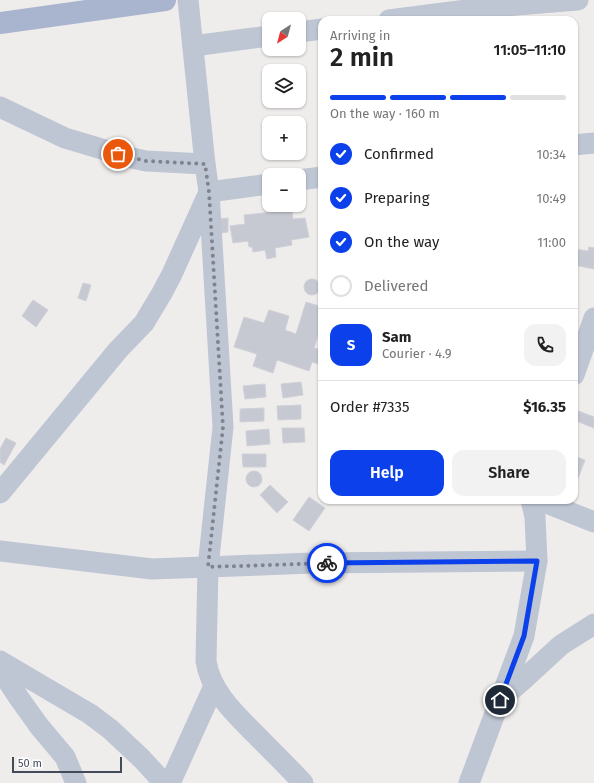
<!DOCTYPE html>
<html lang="en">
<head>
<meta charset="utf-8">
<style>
  body { margin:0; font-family:"Fira Sans",sans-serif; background:#f2f2f2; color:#222; height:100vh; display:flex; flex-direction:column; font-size:15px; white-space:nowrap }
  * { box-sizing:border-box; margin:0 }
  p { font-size:13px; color:#767676 }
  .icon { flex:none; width:22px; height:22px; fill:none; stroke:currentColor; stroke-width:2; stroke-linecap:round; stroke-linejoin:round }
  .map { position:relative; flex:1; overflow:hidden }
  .drawer { position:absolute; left:318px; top:16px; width:260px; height:488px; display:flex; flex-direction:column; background:#fff; border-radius:12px; box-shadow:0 1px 3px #0004 }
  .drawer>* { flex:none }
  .needle { width:26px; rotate:216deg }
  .tools { position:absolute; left:262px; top:12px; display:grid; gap:8px }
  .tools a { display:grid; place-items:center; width:44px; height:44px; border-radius:8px; background:#fff; box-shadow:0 1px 3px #0004; font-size:20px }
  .scale { position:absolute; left:12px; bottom:10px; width:110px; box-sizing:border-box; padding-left:4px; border:2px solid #434b5b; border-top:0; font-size:11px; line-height:14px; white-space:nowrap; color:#434b5b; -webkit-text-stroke:3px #fff; paint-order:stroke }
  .pin { position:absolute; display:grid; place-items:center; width:34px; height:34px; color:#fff; margin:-17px; border:2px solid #fff; border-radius:50%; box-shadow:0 1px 4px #0007 }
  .courier { position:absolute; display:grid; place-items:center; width:40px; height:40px; margin:-20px; border:3px solid #0b40ea; border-radius:50%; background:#fff; color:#222; box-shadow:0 1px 5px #0007 }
  .head em { font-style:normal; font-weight:600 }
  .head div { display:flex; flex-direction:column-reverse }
  .head { display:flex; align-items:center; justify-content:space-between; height:68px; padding:0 12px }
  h1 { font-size:26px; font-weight:600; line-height:30px }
  .bar { display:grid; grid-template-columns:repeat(4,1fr); gap:6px 4px; align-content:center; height:48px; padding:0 12px }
  .bar i { height:5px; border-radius:3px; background:#e0e0e0 }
  .bar .active { background:#0b40ea }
  .bar p { grid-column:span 4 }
  .line { display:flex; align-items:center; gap:10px; padding:0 12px; border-top:1px solid #e0e0e0 }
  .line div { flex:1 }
  .round { display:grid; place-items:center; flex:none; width:42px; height:42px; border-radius:12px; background:#f2f2f2 }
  ol { padding:0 12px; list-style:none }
  li { display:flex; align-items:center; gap:12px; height:44px }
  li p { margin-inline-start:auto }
  li .icon { padding:4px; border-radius:50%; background:#0b40ea; color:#fff; stroke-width:4 }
  li:last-child { color:#767676 }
  li i { width:22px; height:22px; border:2px solid #e0e0e0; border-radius:50% }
  .cta { display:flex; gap:8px; margin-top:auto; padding:8px 12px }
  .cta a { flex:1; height:46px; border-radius:12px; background:#0b40ea; color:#fff; font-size:16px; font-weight:600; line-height:46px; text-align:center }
  .cta a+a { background:#f2f2f2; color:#222 }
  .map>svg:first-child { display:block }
</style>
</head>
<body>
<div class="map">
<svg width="594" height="783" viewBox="0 0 594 783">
  <rect width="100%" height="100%" fill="#efecec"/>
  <g fill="#c7c9d2" stroke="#cfd0d8">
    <path d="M292,210L293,219L305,218L309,237L291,240L292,245L275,248L276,257L267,259L265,250L253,252L252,247H249L248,241L233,243L230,226L245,224L244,215Z"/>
    <path d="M228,218V232L221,233L220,219Z"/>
    <path d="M589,247L594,248V269L574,265V249L588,251Z"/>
    <circle cx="312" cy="287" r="8"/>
    <path d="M83,283L91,285L86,301L78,298Z"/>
    <path d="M33,300L48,310L36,327L22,316Z"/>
    <path d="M306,302L322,307V323L314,348L322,350V365L312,362L309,371L277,360L273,373L253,366L257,354L234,347L244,317L264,323L269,310L289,316L285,330L296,334Z"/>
    <path d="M301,382L303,395L283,398L281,384Z"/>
    <path d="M265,384L266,397L245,399L243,386Z"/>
    <path d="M301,405V419L278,420L277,406Z"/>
    <path d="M264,408V421L240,422V409Z"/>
    <path d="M576,410L594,417V428L574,420V415Z"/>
    <path d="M282,428H304L305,442L283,443Z"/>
    <path d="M269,429L270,444L247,446L246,431Z"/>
    <path d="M6,438L16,443L4,465L0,462V449Z"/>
    <path d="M242,454H266V467H243Z"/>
    <path d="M574,456L585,460L577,481L574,480Z"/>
    <circle cx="254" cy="479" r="8"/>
    <path d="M270,485L288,502L277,513L260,495Z"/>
    <path d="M309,497L325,508L309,531L293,520Z"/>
  </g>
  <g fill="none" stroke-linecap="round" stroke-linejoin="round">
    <g stroke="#bec5d3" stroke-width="21">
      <path d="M188,0L205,164L209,192L223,427L208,567L206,661C211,695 241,719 264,743C277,756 290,769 303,783"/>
      <path d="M389,20L481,8L578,0"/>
      <path d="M299,32L322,29"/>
      <path d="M193,46L269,36"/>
      <path d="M0,107L65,138L132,158L146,161L205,164"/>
      <path d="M574,145L594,143"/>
      <path d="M299,180L322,177"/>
      <path d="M574,375L594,318"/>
      <path d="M0,493L118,350L144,323L162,293L172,274L209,192L269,184"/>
      <path d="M539,500L594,522"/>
      <path d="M0,551L152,569L313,563L537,561"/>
      <path d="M0,661L90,714L110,729L142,759L164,783"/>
      <path d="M0,669L19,698L39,726L65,757L76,783"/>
      <path d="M501,699L524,679L561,645L594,624"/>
      <path d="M170,783L214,686"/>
      <path d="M469,783L500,700L524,636L537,561L535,517L531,500"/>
    </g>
    <path stroke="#a9b4ce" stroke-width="22" d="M0,23L165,0"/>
  </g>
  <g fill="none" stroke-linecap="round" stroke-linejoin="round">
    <path stroke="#7f838e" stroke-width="4" stroke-dasharray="0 7.2" d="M118,154L146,161L205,164L209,192L223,427L208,567L327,563"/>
    <path stroke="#0b40ea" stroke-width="5" d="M327,563L537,561L524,636L500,700"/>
  </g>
</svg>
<div class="tools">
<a><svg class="needle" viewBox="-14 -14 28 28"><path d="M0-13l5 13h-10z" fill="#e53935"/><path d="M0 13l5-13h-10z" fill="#767676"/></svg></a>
<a><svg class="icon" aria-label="layers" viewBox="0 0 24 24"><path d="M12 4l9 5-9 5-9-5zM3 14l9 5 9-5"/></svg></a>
<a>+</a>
<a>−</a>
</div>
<div class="scale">50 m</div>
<div class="pin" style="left:118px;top:154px;background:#ea580c"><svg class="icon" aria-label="bag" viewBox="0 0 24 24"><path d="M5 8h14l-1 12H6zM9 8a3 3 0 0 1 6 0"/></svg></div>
<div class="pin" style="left:500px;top:700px;background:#1f2937"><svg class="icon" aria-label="home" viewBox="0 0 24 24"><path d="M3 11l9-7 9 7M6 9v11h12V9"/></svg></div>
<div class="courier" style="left:327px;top:563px"><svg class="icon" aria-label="bike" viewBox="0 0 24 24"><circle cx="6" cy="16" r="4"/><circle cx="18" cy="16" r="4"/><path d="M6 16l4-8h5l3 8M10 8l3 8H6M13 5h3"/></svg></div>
<section class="drawer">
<div class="head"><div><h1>2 min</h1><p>Arriving in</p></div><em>11:05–11:10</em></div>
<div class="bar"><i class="active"></i><i class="active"></i><i class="active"></i><i></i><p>On the way · 160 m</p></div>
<ol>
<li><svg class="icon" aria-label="check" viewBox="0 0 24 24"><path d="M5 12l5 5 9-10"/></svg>Confirmed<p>10:34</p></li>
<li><svg class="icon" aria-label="check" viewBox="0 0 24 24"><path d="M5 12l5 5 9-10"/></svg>Preparing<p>10:49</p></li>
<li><svg class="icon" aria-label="check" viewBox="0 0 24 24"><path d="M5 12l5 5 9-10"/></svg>On the way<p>11:00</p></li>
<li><i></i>Delivered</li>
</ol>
<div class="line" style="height:72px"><b class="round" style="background:#0b40ea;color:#fff">S</b><div><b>Sam</b><p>Courier · 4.9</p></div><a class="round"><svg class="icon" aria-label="phone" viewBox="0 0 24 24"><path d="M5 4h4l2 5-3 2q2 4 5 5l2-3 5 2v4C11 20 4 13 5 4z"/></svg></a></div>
<div class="line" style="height:52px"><div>Order #7335</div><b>$16.35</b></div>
<div class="cta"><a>Help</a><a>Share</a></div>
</section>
</div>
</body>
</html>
